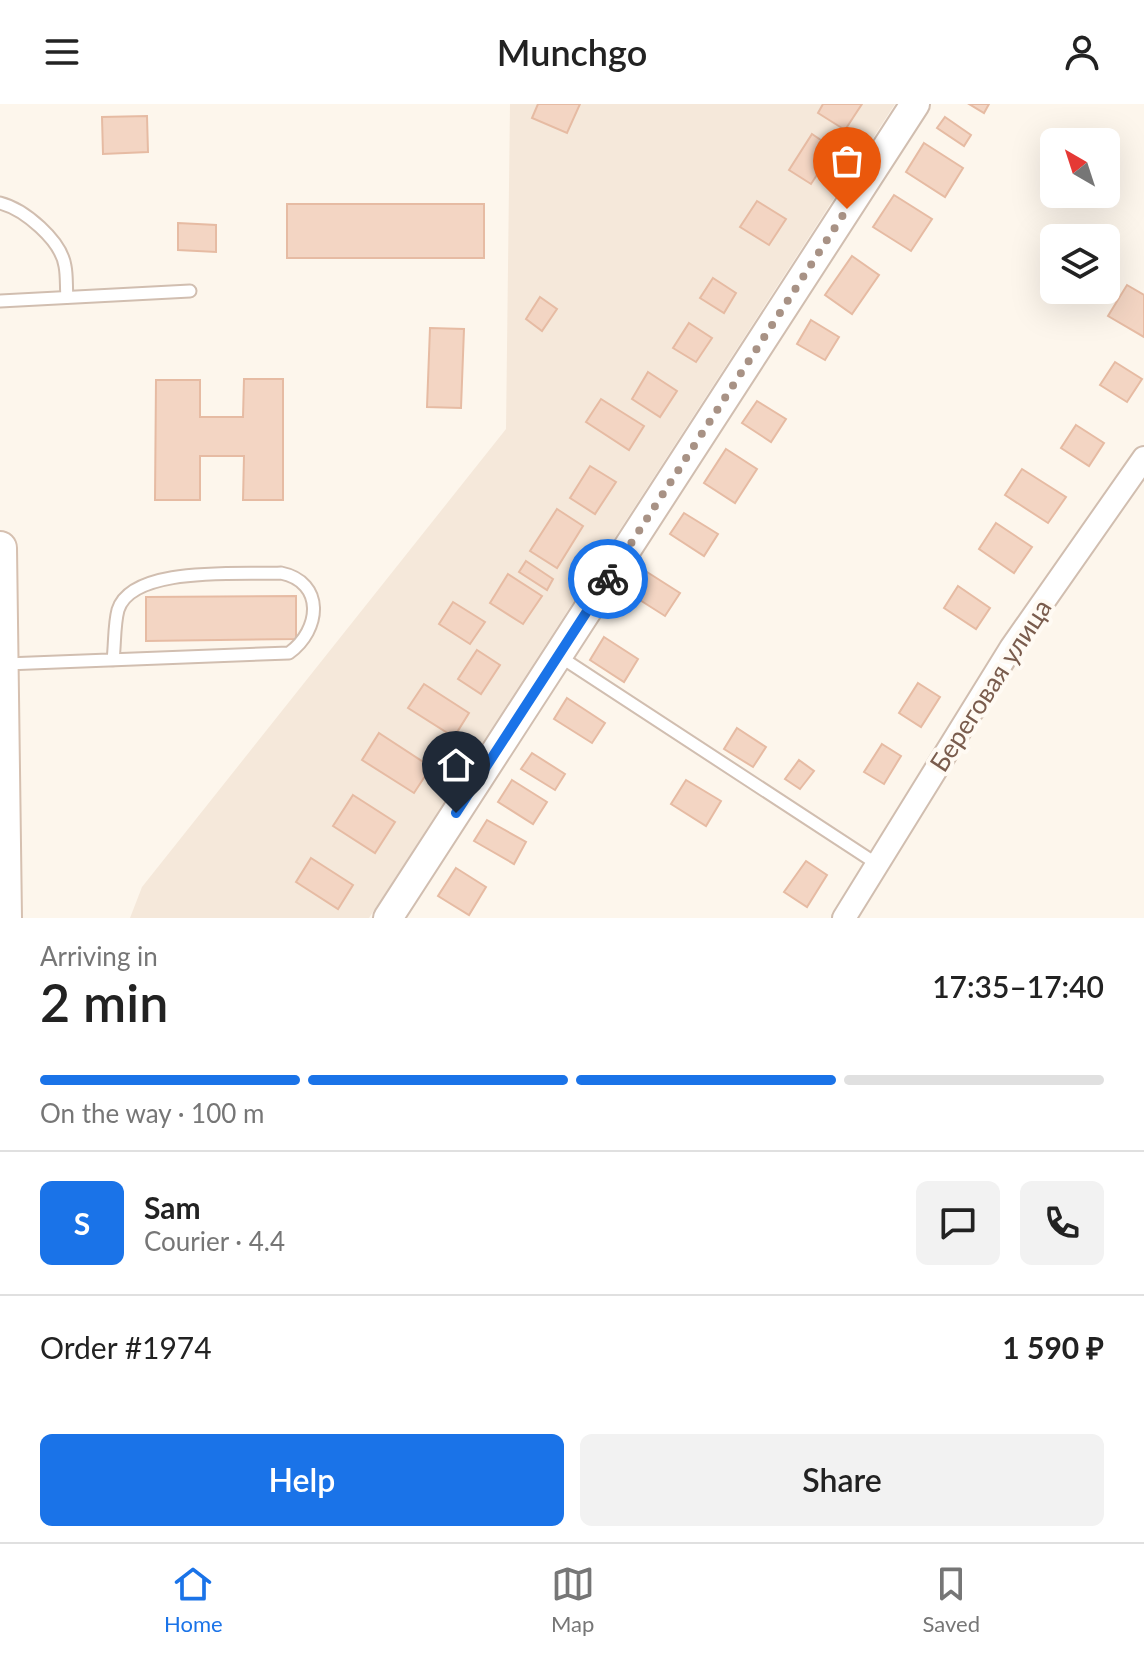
<!DOCTYPE html>
<html lang="en">
<head>
<meta charset="utf-8">
<style>
  body { margin:0; font-family:Lato,sans-serif; background:#f2f2f2; color:#222; height:100vh; display:flex; flex-direction:column; font-size:30px; white-space:nowrap }
  * { box-sizing:border-box; margin:0 }
  p { font-size:26px; color:#767676 }
  .icon { flex:none; width:44px; height:44px; fill:none; stroke:currentColor; stroke-width:2; stroke-linecap:round; stroke-linejoin:round }
  .map { position:relative; height:814px; overflow:hidden }
  .sheet { display:flex; flex-direction:column; background:#fff; flex:1 }
  .sheet>* { flex:none }
  .needle { width:52px; rotate:321deg }
  .controls { position:absolute; left:1040px; top:24px; display:grid; gap:16px }
  .controls a { display:grid; place-items:center; width:80px; height:80px; border-radius:12px; background:#fff; box-shadow:0 8px 32px #0002; font-size:40px }
  .pin { position:absolute; display:grid; place-items:center; width:68px; height:68px; color:#fff; margin:-82px -34px; border-radius:50% 50% 50% 0; rotate:-45deg; box-shadow:0 0 8px #0007 }
  .pin .icon { rotate:45deg }
  .courier { position:absolute; display:grid; place-items:center; width:80px; height:80px; margin:-40px; border:6px solid #1a73e8; border-radius:50%; background:#fff; color:#222; box-shadow:0 2px 10px #0007 }
  .head em { font-style:normal; font-weight:600 }
  .head div { display:flex; flex-direction:column-reverse }
  .head { display:flex; align-items:center; justify-content:space-between; height:136px; padding:0 40px }
  h1 { font-size:52px; font-weight:600; line-height:60px }
  .bar { display:grid; grid-template-columns:repeat(4,1fr); gap:12px 8px; align-content:center; height:96px; padding:0 40px }
  .bar i { height:10px; border-radius:6px; background:#e0e0e0 }
  .bar .selected { background:#1a73e8 }
  .bar p { grid-column:span 4 }
  .line { display:flex; align-items:center; gap:20px; padding:0 40px; border-top:2px solid #e0e0e0 }
  .line div { flex:1 }
  .round { display:grid; place-items:center; flex:none; width:84px; height:84px; border-radius:12px; background:#f2f2f2 }
  .button { display:flex; gap:16px; margin-top:auto; padding:16px 40px }
  .button a { flex:1; height:92px; border-radius:12px; background:#1a73e8; color:#fff; font-size:32px; font-weight:600; line-height:92px; text-align:center }
  .button a+a { background:#f2f2f2; color:#222 }
  header { display:flex; justify-content:space-between; align-items:center; height:104px; padding:0 40px; background:#fff; font-size:36px; font-weight:600 }
  .dock { display:flex; justify-content:space-around; align-items:center; height:112px; border-top:2px solid #e0e0e0; background:#fff; font-size:22px; color:#767676 }
  .dock a { display:grid; justify-items:center; gap:4px }
  .dock .selected { color:#1a73e8 }
  .map>svg:first-child { display:block }
</style>
</head>
<body>
<header><svg class="icon" aria-label="menu" viewBox="0 0 24 24"><path d="M4 6h16M4 12h16M4 18h16"/></svg>Munchgo<svg class="icon" aria-label="person" viewBox="0 0 24 24"><circle cx="12" cy="8" r="4"/><path d="M4 21q1-7 8-7t8 7"/></svg></header>
<div class="map">
<svg width="1144" height="814" viewBox="0 0 1144 814">
  <rect width="100%" height="100%" fill="#fdf6ec"/>
  <path fill="#f5e8da" d="M510,0H895L369,814H130L142,783L506,325Z"/>
  <g fill="#f3d5c3" stroke="#e6bba3" stroke-width="2">
    <path d="M538,0H580L567,29L532,14Z"/>
    <path d="M823,0H862L845,26L818,9Z"/>
    <path d="M969,0H989L984,9Z"/>
    <path d="M147,12L148,48L103,50L102,13Z"/>
    <path d="M945,13L971,31L964,42L937,24Z"/>
    <path d="M812,30L834,45L811,80L789,66Z"/>
    <path d="M924,39L963,64L945,93L906,68Z"/>
    <path d="M894,91L932,115L911,147L873,123Z"/>
    <path d="M757,97L786,115L769,141L740,123Z"/>
    <rect x="287" y="100" width="197" height="54"/>
    <path d="M178,119L216,121V148L178,146Z"/>
    <path d="M852,152L879,171L852,210L825,191Z"/>
    <path d="M713,174L736,189L724,209L700,194Z"/>
    <path d="M1127,181L1144,191V233L1108,212Z"/>
    <path d="M540,193L557,205L542,227L526,215Z"/>
    <path d="M811,216L839,233L825,256L797,240Z"/>
    <path d="M689,219L712,234L696,258L673,244Z"/>
    <path d="M430,224L464,225L461,304L427,303Z"/>
    <path d="M1115,258L1142,275L1127,298L1100,281Z"/>
    <path d="M648,268L677,287L660,313L632,295Z"/>
    <path d="M244,275H283V396H243L244,352H200V396H155L156,276H200V313H243Z"/>
    <path d="M601,295L644,322L629,346L586,318Z"/>
    <path d="M757,297L786,315L771,338L742,319Z"/>
    <path d="M1076,321L1104,339L1089,362L1061,344Z"/>
    <path d="M726,345L757,365L735,399L704,379Z"/>
    <path d="M590,362L616,378L595,410L570,394Z"/>
    <path d="M1022,365L1066,393L1048,419L1005,391Z"/>
    <path d="M557,405L583,422L557,464L530,447Z"/>
    <path d="M684,409L718,430L704,452L670,430Z"/>
    <path d="M996,419L1032,443L1014,469L979,445Z"/>
    <path d="M526,457L553,475L547,486L519,468Z"/>
    <path d="M647,468L680,489L665,512L632,491Z"/>
    <path d="M508,470L542,492L523,520L490,499Z"/>
    <path d="M958,482L990,504L976,525L944,504Z"/>
    <path d="M296,492V535L146,537V493Z"/>
    <path d="M453,498L485,518L470,540L439,520Z"/>
    <path d="M604,533L638,555L624,578L590,556Z"/>
    <path d="M477,546L500,561L481,590L458,575Z"/>
    <path d="M918,579L940,593L921,623L899,609Z"/>
    <path d="M424,580L469,609L454,633L408,604Z"/>
    <path d="M567,594L605,619L592,639L554,615Z"/>
    <path d="M737,624L766,643L753,663L724,645Z"/>
    <path d="M379,629L431,663L414,689L362,656Z"/>
    <path d="M882,640L901,652L884,680L864,668Z"/>
    <path d="M532,649L565,670L555,686L521,665Z"/>
    <path d="M799,656L814,667L800,685L785,675Z"/>
    <path d="M512,676L547,698L533,720L498,698Z"/>
    <path d="M686,676L721,697L706,722L671,700Z"/>
    <path d="M353,691L395,718L375,749L333,722Z"/>
    <path d="M487,716L526,738L514,760L474,737Z"/>
    <path d="M311,754L353,781L338,805L296,778Z"/>
    <path d="M806,757L827,771L807,803L784,788Z"/>
    <path d="M456,764L486,783L469,811L438,792Z"/>
  </g>
  <g fill="none" stroke-linecap="round" stroke-linejoin="round">
    <defs>
      <g id="service">
        <path d="M0,99C24,105 61,136 65,162C67,172 66,183 67,193"/>
        <path d="M0,197L190,187"/>
        <path d="M559,552L877,760"/>
        <path d="M6,560L289,549C321,526 325,478 281,469C242,471 132,461 118,506C114,521 115,540 113,556"/>
      </g>
      <path id="minor" d="M844,814L1011,544L1144,354"/>
      <path id="tertiary" d="M388,814L915,0"/>
      <path id="secondary" d="M0,444L5,814"/>
    </defs>
    <use href="#service" stroke="#d1beb0" stroke-width="15"/>
    <use href="#minor" stroke="#d1beb0" stroke-width="26"/>
    <use href="#tertiary" stroke="#d1beb0" stroke-width="32"/>
    <use href="#secondary" stroke="#d6c0b0" stroke-width="36"/>
    <use href="#service" stroke="#fff" stroke-width="11"/>
    <use href="#minor" stroke="#fff" stroke-width="22"/>
    <use href="#tertiary" stroke="#fff" stroke-width="28"/>
    <use href="#secondary" stroke="#fff" stroke-width="32"/>
  </g>
  <g fill="none" stroke-linecap="round" stroke-linejoin="round">
    <path stroke="#a89285" stroke-width="8" stroke-dasharray="0 14.4" d="M608,475L847,105"/>
    <path stroke="#1a73e8" stroke-width="10" d="M456,709L608,475"/>
  </g>
  <g text-anchor="middle" dominant-baseline="central" stroke-width="8" stroke-linejoin="round" paint-order="stroke">
    <g font-size="26" fill="#7a5c4d" stroke="#fffaf3">
      <text transform="translate(990 581) rotate(-57)">Береговая улица</text>
    </g>
  </g>
</svg>
<div class="controls">
<a><svg class="needle" viewBox="-14 -14 28 28"><path d="M0-13l5 13h-10z" fill="#e53935"/><path d="M0 13l5-13h-10z" fill="#767676"/></svg></a>
<a><svg class="icon" aria-label="layers" viewBox="0 0 24 24"><path d="M12 4l9 5-9 5-9-5zM3 14l9 5 9-5"/></svg></a>
</div>
<div class="pin" style="left:847px;top:105px;background:#ea580c"><svg class="icon" aria-label="bag" viewBox="0 0 24 24"><path d="M5 8h14l-1 12H6zM9 8a3 3 0 0 1 6 0"/></svg></div>
<div class="pin" style="left:456px;top:709px;background:#1f2937"><svg class="icon" aria-label="home" viewBox="0 0 24 24"><path d="M3 11l9-7 9 7M6 9v11h12V9"/></svg></div>
<div class="courier" style="left:608px;top:475px"><svg class="icon" aria-label="bike" viewBox="0 0 24 24"><circle cx="6" cy="16" r="4"/><circle cx="18" cy="16" r="4"/><path d="M6 16l4-8h5l3 8M10 8l3 8H6M13 5h3"/></svg></div>
</div>
<section class="sheet">
<div class="head"><div><h1>2 min</h1><p>Arriving in</p></div><em>17:35–17:40</em></div>
<div class="bar"><i class="selected"></i><i class="selected"></i><i class="selected"></i><i></i><p>On the way · 100 m</p></div>
<div class="line" style="height:144px"><b class="round" style="background:#1a73e8;color:#fff">S</b><div><b>Sam</b><p>Courier · 4.4</p></div><a class="round"><svg class="icon" aria-label="chat" viewBox="0 0 24 24"><path d="M4 5h16v11H9l-5 4z"/></svg></a><a class="round"><svg class="icon" aria-label="phone" viewBox="0 0 24 24"><path d="M5 4h4l2 5-3 2q2 4 5 5l2-3 5 2v4C11 20 4 13 5 4z"/></svg></a></div>
<div class="line" style="height:104px"><div>Order #1974</div><b>1 590 ₽</b></div>
<div class="button"><a>Help</a><a>Share</a></div>
</section>
<nav class="dock">
<a class="selected"><svg class="icon" aria-label="home" viewBox="0 0 24 24"><path d="M3 11l9-7 9 7M6 9v11h12V9"/></svg>Home</a>
<a><svg class="icon" aria-label="map" viewBox="0 0 24 24"><path d="M3 6l6-2 6 2 6-2v14l-6 2-6-2-6 2zM9 4v14M15 6v14"/></svg>Map</a>
<a><svg class="icon" aria-label="saved" viewBox="0 0 24 24"><path d="M7 4h10v16l-5-4-5 4z"/></svg>Saved</a>
</nav>
</body>
</html>
